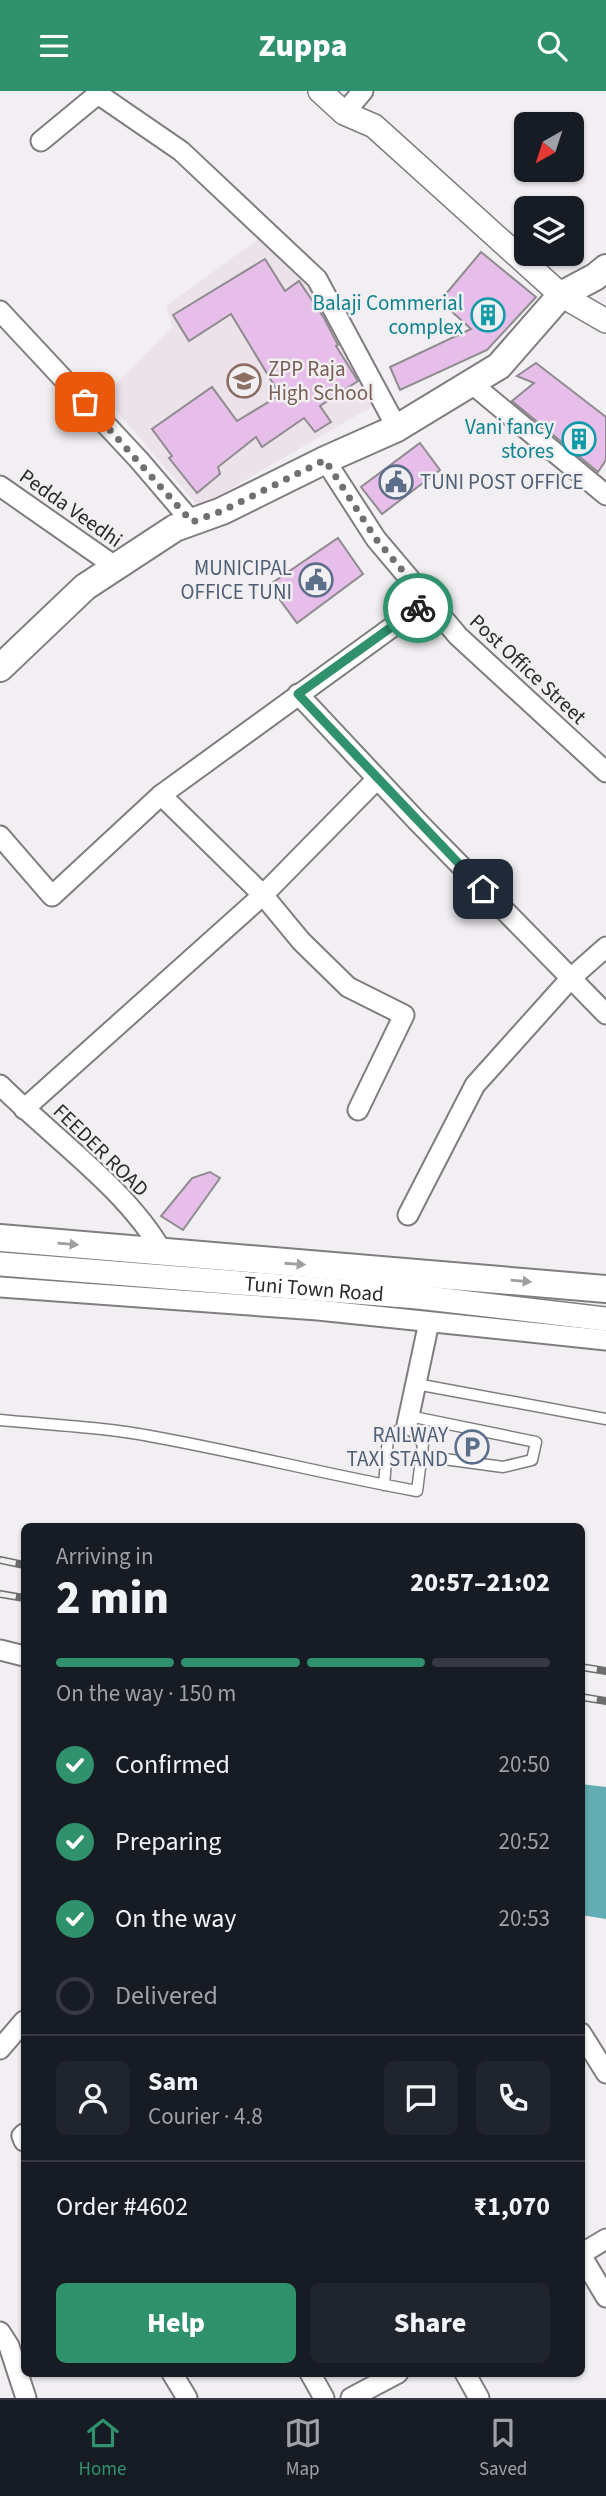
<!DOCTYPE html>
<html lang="en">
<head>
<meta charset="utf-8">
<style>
  body { margin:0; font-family:"Source Sans 3",sans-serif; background:#20242c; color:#f1f3f6; height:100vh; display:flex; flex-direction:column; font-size:26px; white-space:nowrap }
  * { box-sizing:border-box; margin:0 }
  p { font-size:23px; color:#9ea1a6 }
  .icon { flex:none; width:38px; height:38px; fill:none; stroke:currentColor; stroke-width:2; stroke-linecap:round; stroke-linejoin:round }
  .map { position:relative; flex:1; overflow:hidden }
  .panel { position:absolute; left:21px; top:1432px; width:564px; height:854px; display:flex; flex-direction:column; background:#171b24; border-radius:10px; box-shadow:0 2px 5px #0004 }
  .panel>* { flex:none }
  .needle { width:46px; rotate:219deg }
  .tools { position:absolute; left:514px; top:21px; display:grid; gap:14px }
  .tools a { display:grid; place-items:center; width:70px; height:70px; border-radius:10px; background:#171b24; box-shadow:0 2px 5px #0004; font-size:35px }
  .pin { position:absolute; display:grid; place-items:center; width:60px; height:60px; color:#fff; margin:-30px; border-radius:14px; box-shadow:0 4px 10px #0006 }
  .courier { position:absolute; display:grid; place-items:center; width:70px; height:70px; margin:-35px; border:5px solid #2f926d; border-radius:50%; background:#fff; color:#222; box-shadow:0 2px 9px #0007 }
  .overview em { font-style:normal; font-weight:800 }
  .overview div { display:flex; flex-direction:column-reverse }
  .overview { display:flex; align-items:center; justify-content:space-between; height:119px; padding:0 35px }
  h1 { font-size:46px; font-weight:800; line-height:52px }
  .bar { display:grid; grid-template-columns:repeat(4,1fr); gap:10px 7px; align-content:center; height:84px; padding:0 35px }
  .bar i { height:9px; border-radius:5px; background:#363941 }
  .bar .current { background:#2f926d }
  .bar p { grid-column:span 4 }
  .line { display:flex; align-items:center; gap:18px; padding:0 35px; border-top:2px solid #363941 }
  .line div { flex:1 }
  .round { display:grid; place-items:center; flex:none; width:74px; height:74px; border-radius:10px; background:#20242c }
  ol { padding:0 35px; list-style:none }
  li { display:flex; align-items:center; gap:21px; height:77px }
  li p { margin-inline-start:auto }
  li .icon { padding:7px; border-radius:50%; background:#2f926d; color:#fff; stroke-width:4 }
  li:last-child { color:#9ea1a6 }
  li i { width:38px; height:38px; border:4px solid #363941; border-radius:50% }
  .button { display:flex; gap:14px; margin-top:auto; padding:14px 35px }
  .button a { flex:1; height:80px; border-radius:10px; background:#2f926d; color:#fff; font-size:28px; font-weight:800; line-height:80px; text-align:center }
  .button a+a { background:#20242c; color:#f1f3f6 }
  header { display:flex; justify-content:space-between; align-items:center; height:91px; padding:0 35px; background:#2f926d; color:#fff; font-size:32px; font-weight:800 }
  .dock { display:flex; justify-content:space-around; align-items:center; height:98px; border-top:2px solid #363941; background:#171b24; font-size:19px; color:#9ea1a6 }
  .dock a { display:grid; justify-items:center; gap:4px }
  .dock .current { color:#2f926d }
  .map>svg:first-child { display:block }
</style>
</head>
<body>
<header><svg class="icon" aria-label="menu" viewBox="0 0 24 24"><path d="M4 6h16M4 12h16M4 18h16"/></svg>Zuppa<svg class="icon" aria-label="search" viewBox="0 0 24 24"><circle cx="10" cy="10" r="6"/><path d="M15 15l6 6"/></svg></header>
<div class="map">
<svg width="606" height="2307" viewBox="0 0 606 2307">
  <rect width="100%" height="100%" fill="#f2eff2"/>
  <path fill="#ebe2ea" d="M268,141L323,213L380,311L199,416L104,305L172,236L166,215Z"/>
  <path fill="#62adb4" d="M581,1693L606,1696V1828L581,1824Z"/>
  <g fill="#e7bde9" stroke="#8e8c8e" stroke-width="2">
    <path d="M481,161L536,206L487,259L400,299L390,276L471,238L440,210Z"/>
    <path d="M265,168L285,200L299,190L324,227L338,254L336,255L358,290L320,315L331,331L315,341L304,327L262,356L256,346L218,376L220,383L197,402L169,367L172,365L152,338L212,296L237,330L280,304L231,223L189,250L173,224Z"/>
    <path d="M536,272L606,326V369L598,381L512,310L534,292L517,285Z"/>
    <path d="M420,352L440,379L382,423L361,396Z"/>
    <path d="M338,447L363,483L297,532L269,494Z"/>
    <path d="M210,1081L220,1087L183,1139L161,1125L192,1087Z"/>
  </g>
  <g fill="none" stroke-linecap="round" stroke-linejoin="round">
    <defs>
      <g id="service">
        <path d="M416,1293L606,1328"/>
        <path d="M409,1325L536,1351L532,1369L503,1376L422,1365"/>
        <path d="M0,1329C51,1334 104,1336 155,1346C243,1362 329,1384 417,1400L423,1353L407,1334L388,1346L384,1394"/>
      </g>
      <g id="minor">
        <path d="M344,22L363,0"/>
        <path d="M41,50L98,3L181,60L317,188L397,337"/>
        <path d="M0,220L139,369L192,431"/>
        <path d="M471,292L606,404"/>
        <path d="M325,369L376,448L458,545L606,681"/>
        <path d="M0,395L116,476"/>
        <path d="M298,603L417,730L606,923"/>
        <path d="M0,745L52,805L161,704"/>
        <path d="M0,994C53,1047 127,1098 163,1162"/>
        <path d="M24,1018L263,804L377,688"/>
        <path d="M358,1019L404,924L348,896L301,850L263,804L161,704L428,510"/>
        <path d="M408,1124L475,994L571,887L606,856"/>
        <path d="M0,1196L318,1219L606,1249"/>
        <path d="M407,1334L429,1231"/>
        <path d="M0,1559L24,1565"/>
        <path d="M581,1942L606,1982"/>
        <path d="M0,1958L24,1930"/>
        <path d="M24,2043L22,2045L24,2050"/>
        <path d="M581,2163L606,2148"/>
        <path d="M581,2164L606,2206"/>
        <path d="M0,2241L9,2255L26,2307"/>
        <path d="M172,2282L187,2307"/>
        <path d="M310,2282L324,2307"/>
        <path d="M465,2282L479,2307"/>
        <path d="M351,2307L398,2282"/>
      </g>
      <g id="tertiary">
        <path d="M320,0L344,22L374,35L561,204L606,230"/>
        <path id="s1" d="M0,1173L418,1206L606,1228"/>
      </g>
      <g id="secondary">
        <path d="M0,577L85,496L175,437L222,420L325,369L397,337L499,275L561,204L595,186L606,177"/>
        <path d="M0,1147L606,1198"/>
      </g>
    </defs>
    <use href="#service" stroke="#807d80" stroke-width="13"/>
    <use href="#minor" stroke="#807d80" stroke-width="23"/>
    <use href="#tertiary" stroke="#807d80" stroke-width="26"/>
    <use href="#secondary" stroke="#807d80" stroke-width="30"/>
    <use href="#service" stroke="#fff" stroke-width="10"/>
    <use href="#minor" stroke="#fff" stroke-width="19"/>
    <use href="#tertiary" stroke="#fff" stroke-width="23"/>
    <use href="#secondary" stroke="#fff" stroke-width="26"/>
    <defs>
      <g id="rail">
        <path d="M0,1469L24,1474"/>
        <path d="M0,1503L24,1507"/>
        <path d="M581,1576L606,1580"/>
        <path d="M581,1606L606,1610"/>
      </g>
    </defs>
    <use href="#rail" stroke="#6e6d6e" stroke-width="8"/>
    <use href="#rail" stroke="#f2eff2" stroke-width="5" stroke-dasharray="16" stroke-linecap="butt"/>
  </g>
  <defs><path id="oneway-solid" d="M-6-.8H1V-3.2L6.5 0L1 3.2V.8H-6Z" transform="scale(1.75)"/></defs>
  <g fill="#a09fa0">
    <use href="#oneway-solid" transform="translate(68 1153) rotate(5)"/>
    <use href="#oneway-solid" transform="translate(295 1173) rotate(4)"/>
    <use href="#oneway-solid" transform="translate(521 1190) rotate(5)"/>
  </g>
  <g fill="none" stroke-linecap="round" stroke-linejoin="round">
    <path stroke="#716f71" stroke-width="7" stroke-dasharray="0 12.6" d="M85,311L192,431L222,420L325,369L376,448L428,510L418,517"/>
    <path stroke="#2f926d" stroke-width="9" d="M418,517L298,603L483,798"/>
  </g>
  <defs>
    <symbol id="building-ring" viewBox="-11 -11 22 22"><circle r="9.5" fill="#f2eff2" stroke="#0f9aa8" stroke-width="1.5"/><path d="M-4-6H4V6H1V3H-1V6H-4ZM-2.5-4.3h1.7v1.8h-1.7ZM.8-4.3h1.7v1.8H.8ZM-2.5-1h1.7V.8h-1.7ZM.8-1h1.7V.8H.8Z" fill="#0f9aa8"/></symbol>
    <symbol id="school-ring" viewBox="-11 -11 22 22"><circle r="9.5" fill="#f2eff2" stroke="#8d6e63" stroke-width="1.5"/><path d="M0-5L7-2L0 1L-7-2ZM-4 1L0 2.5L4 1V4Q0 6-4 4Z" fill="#8d6e63"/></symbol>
    <symbol id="civic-ring" viewBox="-11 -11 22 22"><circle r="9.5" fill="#f2eff2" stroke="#5c6f8a" stroke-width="1.5"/><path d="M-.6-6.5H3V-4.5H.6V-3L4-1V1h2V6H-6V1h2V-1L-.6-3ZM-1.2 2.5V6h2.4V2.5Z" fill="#5c6f8a"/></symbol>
    <symbol id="parking-ring" viewBox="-11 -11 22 22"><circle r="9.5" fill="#f2eff2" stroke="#5c6f8a" stroke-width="1.5"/><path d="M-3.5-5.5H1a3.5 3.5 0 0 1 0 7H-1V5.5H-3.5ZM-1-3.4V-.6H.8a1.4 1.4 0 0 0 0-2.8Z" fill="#5c6f8a"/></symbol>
  </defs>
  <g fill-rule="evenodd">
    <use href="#building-ring" x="469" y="205" width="38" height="38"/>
    <use href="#school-ring" x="225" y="271" width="38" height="38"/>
    <use href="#building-ring" x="560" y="329" width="38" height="38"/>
    <use href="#civic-ring" x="377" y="372" width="38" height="38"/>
    <use href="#civic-ring" x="297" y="470" width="38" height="38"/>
    <use href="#parking-ring" x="453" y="1337" width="38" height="38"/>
  </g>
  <g text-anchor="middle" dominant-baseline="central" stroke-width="5" stroke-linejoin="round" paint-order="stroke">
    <g font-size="21" fill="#0d838f" stroke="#f2eff2" text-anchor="end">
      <text x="463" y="212">Balaji Commerial<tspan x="463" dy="24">complex</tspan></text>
      <text x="554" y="336">Vani fancy<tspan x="554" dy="24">stores</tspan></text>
    </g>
    <g font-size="21" fill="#785e54" stroke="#f2eff2" text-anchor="start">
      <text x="268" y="278">ZPP Raja<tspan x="268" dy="24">High School</tspan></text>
    </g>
    <g font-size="21" fill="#4e5e75" stroke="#f2eff2" text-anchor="end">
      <text x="420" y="391" text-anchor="start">TUNI POST OFFICE</text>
      <text x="292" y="477">MUNICIPAL<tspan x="292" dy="24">OFFICE TUNI</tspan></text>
      <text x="448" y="1344">RAILWAY<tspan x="448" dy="24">TAXI STAND</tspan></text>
    </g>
    <g font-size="21" fill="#2b2a2b" stroke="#f2eff2">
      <text transform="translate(71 417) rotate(35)">Pedda Veedhi</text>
      <text transform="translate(528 578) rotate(43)">Post Office Street</text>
      <text transform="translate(101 1059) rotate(44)">FEEDER ROAD</text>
      <text stroke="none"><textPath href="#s1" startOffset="315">Tuni Town Road</textPath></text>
    </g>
  </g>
</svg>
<div class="tools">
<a><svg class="needle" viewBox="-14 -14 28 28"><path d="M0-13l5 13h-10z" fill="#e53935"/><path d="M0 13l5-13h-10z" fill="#9ea1a6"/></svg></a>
<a><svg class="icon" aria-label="layers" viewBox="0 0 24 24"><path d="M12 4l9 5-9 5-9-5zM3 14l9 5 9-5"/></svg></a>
</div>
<div class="pin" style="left:85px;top:311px;background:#ea580c"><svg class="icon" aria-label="bag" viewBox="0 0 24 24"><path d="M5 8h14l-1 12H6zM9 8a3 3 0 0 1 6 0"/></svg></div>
<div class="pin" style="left:483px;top:798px;background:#1f2937"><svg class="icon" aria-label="home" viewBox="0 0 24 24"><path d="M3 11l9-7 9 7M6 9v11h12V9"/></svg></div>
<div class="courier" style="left:418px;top:517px"><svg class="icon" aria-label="bike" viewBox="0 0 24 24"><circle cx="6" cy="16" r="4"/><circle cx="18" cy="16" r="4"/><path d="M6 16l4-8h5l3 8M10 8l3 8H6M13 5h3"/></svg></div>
<section class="panel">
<div class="overview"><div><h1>2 min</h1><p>Arriving in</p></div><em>20:57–21:02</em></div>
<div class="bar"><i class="current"></i><i class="current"></i><i class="current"></i><i></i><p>On the way · 150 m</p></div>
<ol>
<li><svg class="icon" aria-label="check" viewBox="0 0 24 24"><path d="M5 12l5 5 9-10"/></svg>Confirmed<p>20:50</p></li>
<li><svg class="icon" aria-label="check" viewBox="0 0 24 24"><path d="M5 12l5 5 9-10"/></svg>Preparing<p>20:52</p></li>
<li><svg class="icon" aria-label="check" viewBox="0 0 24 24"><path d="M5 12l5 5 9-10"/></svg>On the way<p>20:53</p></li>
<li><i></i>Delivered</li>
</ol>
<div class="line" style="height:126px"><a class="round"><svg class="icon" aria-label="person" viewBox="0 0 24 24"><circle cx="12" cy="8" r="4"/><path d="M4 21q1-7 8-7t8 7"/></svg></a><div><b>Sam</b><p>Courier · 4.8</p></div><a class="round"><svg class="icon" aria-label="chat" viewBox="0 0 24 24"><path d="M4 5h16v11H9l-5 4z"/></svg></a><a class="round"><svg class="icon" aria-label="phone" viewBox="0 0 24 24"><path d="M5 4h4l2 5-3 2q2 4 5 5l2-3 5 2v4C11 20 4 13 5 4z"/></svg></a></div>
<div class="line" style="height:91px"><div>Order #4602</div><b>₹1,070</b></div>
<div class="button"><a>Help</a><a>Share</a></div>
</section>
</div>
<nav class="dock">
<a class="current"><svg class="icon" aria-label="home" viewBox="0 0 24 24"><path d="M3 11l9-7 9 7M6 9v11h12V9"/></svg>Home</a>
<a><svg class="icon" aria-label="map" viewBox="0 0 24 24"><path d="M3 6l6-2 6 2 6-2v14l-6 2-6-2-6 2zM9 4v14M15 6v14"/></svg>Map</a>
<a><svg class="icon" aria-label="saved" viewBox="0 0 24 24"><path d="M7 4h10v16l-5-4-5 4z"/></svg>Saved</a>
</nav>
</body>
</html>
